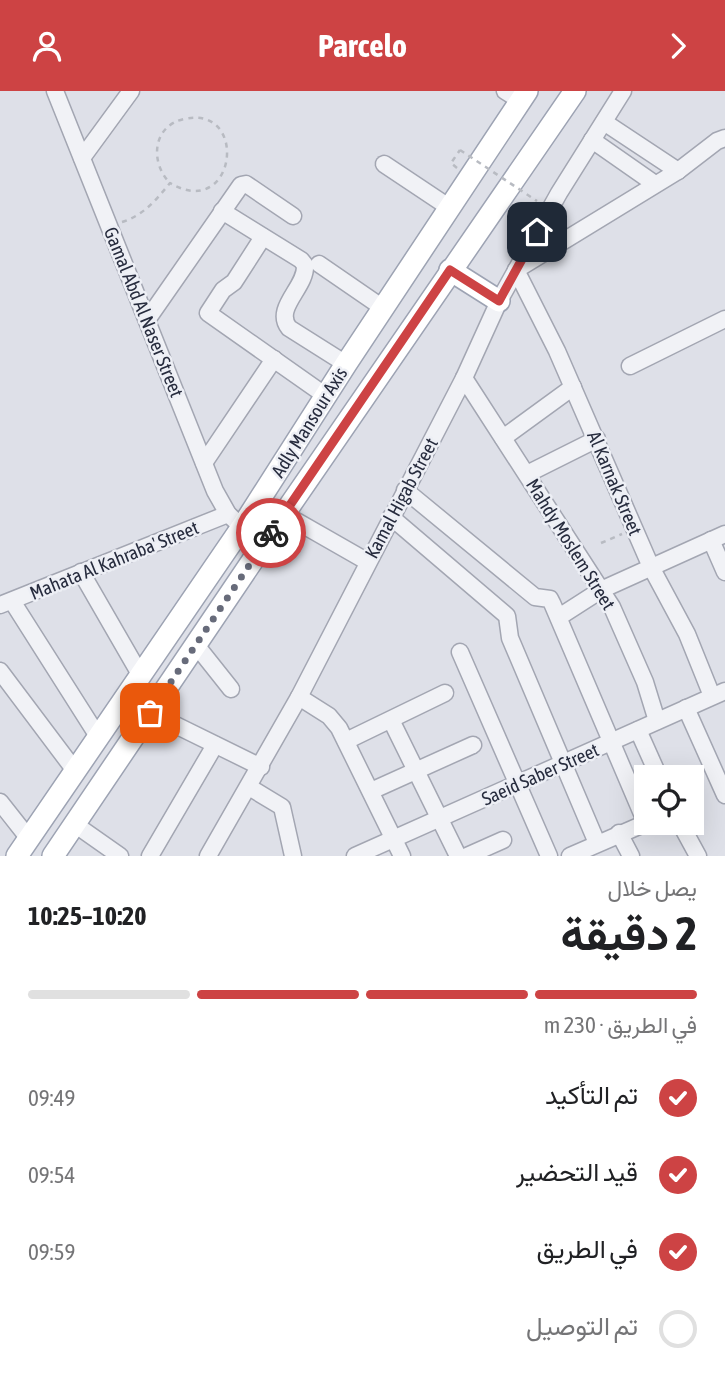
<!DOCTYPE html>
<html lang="ar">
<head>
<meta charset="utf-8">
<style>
  body { margin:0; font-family:"Asap Condensed",Vazirmatn,sans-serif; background:#f2f2f2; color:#202124; direction:rtl; height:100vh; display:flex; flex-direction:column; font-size:26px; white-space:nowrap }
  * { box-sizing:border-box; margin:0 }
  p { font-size:23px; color:#757577 }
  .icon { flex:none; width:38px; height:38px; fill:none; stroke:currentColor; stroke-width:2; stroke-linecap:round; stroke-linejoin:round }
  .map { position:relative; height:765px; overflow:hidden; direction:ltr }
  .drawer { display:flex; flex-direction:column; background:#fff; flex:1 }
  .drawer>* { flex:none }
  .controls { position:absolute; left:634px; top:674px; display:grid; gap:14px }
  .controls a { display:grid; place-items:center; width:70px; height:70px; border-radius:0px; background:#fff; box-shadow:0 7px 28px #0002; font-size:35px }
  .pin { position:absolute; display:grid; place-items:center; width:60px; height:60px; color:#fff; margin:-30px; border-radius:14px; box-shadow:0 4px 10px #0006 }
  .courier { position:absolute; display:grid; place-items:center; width:70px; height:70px; margin:-35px; border:5px solid #cd4344; border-radius:50%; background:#fff; color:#222; box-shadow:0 2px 9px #0007 }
  .summary em { font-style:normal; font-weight:700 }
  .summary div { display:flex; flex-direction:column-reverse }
  .summary { display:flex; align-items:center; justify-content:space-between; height:119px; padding:0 28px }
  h1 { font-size:46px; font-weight:700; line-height:52px }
  .bar { display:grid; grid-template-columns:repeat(4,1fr); gap:10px 7px; align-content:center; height:84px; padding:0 28px }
  .bar i { height:9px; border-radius:5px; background:#e0e0e0 }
  .bar .active { background:#cd4344 }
  .bar p { grid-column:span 4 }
  ol { padding:0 28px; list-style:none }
  li { display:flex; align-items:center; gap:21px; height:77px }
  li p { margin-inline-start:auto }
  li .icon { padding:7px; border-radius:50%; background:#cd4344; color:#fff; stroke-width:4 }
  li:last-child { color:#757577 }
  li i { width:38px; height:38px; border:4px solid #e0e0e0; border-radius:50% }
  header { display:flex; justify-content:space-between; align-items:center; height:91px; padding:0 28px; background:#cd4344; color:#fff; font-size:32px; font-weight:700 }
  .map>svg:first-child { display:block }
</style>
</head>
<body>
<header><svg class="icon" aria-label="forward" viewBox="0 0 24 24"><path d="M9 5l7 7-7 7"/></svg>Parcelo<svg class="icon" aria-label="person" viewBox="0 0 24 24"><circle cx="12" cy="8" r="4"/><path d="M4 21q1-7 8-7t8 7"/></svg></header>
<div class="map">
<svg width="725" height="765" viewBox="0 0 725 765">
  <rect width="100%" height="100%" fill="#dee0e8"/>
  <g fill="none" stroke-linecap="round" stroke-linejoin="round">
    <defs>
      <g id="minor">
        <path d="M55,0L215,400L228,423L242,436"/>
        <path d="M505,0L521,10"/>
        <path d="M604,31L678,80"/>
        <path d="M592,49L655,93"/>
        <path d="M82,67L131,0"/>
        <path d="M384,73L450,117"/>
        <path d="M222,120L301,169L305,174C307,196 273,217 289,237L346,273"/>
        <path d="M263,146L234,191L223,199L208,222L326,305"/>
        <path d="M319,173L383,217"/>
        <path d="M147,229L241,94L246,93L293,125"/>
        <path d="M630,275L725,228"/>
        <path d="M464,287L612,516L645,591L657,630"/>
        <path d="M503,347L573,296"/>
        <path d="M204,372L274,268"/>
        <path d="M527,383L597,348"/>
        <path d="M405,399L535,506L550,508L552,512L646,732"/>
        <path d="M284,423L368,471"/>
        <path d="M391,426L507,525L510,547L597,752"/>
        <path d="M711,449L725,481"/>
        <path d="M81,481L141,585"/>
        <path d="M12,510L99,647"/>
        <path d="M0,514L228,423"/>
        <path d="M559,526L601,499L725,443"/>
        <path d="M196,554L231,598"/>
        <path d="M460,561L549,765"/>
        <path d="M0,580L76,681"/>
        <path d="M712,605L687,543L651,476L557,260L516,179L678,80L717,50L725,47"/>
        <path d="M299,606L329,625L339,637L402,765"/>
        <path d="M686,617L725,704"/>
        <path d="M151,622L261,676"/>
        <path d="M391,629L458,765"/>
        <path d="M638,639L659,686"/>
        <path d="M346,650L445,602"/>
        <path d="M249,696L282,716L293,765"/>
        <path d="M371,700L473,654"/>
        <path d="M0,711L30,749"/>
        <path d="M73,732L120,765"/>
        <path d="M680,732L698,765"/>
        <path d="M619,742L631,765"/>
        <path d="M150,765L215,654"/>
        <path d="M208,765L299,606L464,287L499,210L559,102L623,0"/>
        <path d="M355,765L725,600"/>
        <path d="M467,765L503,749"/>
        <path d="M570,765L646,732"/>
      </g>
      <g id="major">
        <path d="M450,179L499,210"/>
        <path d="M17,765L242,436L346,273L527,0"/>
        <path d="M53,765L284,423L575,0"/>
      </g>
    </defs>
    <use href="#minor" stroke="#a3a6b2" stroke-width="19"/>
    <use href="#major" stroke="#9da3b3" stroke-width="24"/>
    <g stroke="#b8bbc2" stroke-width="2.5" stroke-dasharray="5 5" stroke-linecap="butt">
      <path d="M457,77L451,72L460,59"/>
      <path d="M515,113L530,122"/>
      <path d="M122,131C144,124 156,109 170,92C236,131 250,13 184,28C152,35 150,72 170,92"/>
      <path d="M601,452L622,443"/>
    </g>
    <use href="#minor" stroke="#f1f2f6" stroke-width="16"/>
    <use href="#major" stroke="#fff" stroke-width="21"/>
    <path stroke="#b8bbc2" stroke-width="2.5" stroke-dasharray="5 5" stroke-linecap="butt" d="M460,59L537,110"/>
  </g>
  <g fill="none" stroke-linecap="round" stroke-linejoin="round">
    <path stroke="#676b7a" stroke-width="7" stroke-dasharray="0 12.6" d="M150,622L271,442"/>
    <path stroke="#cd4344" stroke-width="9" d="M271,442L450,179L499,210L537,141"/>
  </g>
  <g text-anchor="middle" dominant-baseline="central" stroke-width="5" stroke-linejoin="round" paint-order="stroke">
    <g font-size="19" fill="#272c3e" stroke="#edeff5">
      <text transform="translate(144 221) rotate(68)">Gamal Abd Al Naser Street</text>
      <text transform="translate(309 331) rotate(-58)">Adly Mansour Axis</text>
      <text transform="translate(615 392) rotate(67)">Al Karnak Street</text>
      <text transform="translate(401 407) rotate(-62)">Kamal Higab Street</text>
      <text transform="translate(571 453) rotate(58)">Mahdy Moslem Street</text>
      <text transform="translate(114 469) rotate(-22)">Mahata Al Kahraba' Street</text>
      <text transform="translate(540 683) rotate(-24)">Saeid Saber Street</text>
    </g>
  </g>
</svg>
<div class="controls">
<a><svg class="icon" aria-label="locate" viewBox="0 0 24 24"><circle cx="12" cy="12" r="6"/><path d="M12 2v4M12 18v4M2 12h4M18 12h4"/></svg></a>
</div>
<div class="pin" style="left:150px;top:622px;background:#ea580c"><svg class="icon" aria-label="bag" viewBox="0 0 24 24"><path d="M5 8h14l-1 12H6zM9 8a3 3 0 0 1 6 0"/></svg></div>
<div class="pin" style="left:537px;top:141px;background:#1f2937"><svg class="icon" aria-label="home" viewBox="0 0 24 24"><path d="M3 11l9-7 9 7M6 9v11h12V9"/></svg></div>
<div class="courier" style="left:271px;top:442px"><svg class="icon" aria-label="bike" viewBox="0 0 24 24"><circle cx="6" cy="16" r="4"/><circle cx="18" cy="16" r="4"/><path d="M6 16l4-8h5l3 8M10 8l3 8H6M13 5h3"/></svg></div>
</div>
<section class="drawer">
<div class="summary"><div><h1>2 دقيقة</h1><p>يصل خلال</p></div><em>10:20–10:25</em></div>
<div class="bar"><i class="active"></i><i class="active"></i><i class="active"></i><i></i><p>في الطريق · 230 m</p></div>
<ol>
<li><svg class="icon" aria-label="check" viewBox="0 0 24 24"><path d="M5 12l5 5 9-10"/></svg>تم التأكيد<p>09:49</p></li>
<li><svg class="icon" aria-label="check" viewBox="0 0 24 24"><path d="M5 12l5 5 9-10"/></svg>قيد التحضير<p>09:54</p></li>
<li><svg class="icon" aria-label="check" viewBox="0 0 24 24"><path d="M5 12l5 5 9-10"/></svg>في الطريق<p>09:59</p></li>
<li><i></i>تم التوصيل</li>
</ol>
</section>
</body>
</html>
